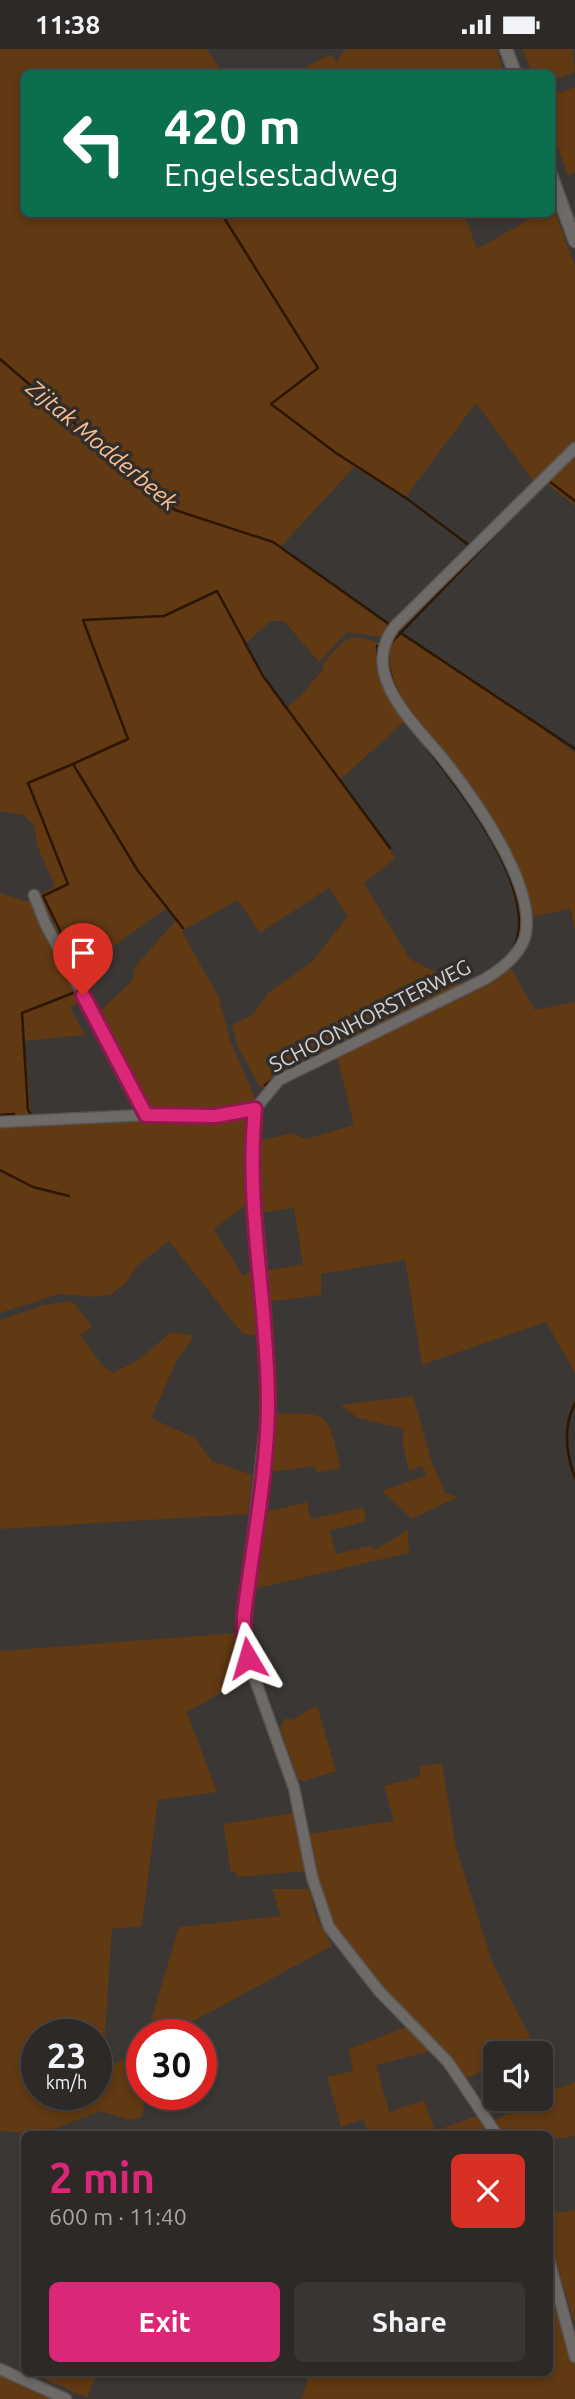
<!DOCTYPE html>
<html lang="en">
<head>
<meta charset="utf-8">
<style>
	:root { --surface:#2c2927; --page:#383533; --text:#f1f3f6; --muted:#a6a6a7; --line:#484544; --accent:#db2777 }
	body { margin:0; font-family:Ubuntu,sans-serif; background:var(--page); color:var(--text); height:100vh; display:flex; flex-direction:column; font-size:26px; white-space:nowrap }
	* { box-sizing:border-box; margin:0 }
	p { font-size:23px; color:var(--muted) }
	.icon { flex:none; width:38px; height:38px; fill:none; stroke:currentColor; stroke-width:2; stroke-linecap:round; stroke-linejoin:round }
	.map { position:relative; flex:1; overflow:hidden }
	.panel { position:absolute; left:21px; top:2082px; width:532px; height:245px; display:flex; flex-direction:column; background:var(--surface); border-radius:10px; box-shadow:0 4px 10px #0003,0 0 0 2px var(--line) }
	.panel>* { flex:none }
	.banner { position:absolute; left:21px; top:21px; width:534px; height:147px; border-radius:10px; box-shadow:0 4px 10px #0003,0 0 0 2px var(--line); background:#0b6e4f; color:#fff; overflow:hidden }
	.tools { position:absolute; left:483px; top:1992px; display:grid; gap:14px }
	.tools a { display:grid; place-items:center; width:70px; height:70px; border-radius:10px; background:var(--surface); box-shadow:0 4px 10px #0003,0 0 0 2px var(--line); font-size:35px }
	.speed { position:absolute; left:21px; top:1970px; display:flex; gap:14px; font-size:35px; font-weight:700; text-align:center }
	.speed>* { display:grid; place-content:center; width:91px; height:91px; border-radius:50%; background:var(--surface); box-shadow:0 4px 10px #0003,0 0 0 2px var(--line); line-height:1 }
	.speed small { font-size:18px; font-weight:400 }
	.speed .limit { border:10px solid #d22; background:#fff; color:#111 }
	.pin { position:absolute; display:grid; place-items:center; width:60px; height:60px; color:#fff; margin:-72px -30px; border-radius:50% 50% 50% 0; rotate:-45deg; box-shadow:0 0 7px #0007 }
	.pin .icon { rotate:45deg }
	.me { position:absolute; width:77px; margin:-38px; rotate:353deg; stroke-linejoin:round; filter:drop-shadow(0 0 5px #0008) }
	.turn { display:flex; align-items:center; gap:24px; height:147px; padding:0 28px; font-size:32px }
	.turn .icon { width:91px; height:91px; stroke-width:2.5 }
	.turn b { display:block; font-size:49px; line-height:60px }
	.round { display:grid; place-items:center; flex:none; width:74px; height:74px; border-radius:10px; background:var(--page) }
	.overview { display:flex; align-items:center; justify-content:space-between; height:119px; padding:0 28px }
	h1 { font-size:42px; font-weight:700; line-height:52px; color:var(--accent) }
	.action { display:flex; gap:14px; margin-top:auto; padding:14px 28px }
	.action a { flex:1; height:80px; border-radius:10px; background:var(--accent); color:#fff; font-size:28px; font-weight:700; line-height:80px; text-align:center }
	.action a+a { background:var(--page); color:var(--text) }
	.status { display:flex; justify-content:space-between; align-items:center; height:49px; padding:0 35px; background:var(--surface); direction:ltr }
	.status svg { height:19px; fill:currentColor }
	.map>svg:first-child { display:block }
	.green { fill:#613912; fill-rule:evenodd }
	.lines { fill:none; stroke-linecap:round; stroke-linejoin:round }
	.stream { stroke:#2d1602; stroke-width:2.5 }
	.minor-casing { stroke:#575452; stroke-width:13 }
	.tertiary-casing { stroke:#575452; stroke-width:15 }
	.minor { stroke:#6e6a67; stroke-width:10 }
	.tertiary { stroke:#6e6a67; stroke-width:12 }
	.route-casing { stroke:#8e194d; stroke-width:18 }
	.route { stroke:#db2777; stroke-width:12 }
	.labels { text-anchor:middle; stroke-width:7; stroke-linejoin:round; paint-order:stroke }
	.street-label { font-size:21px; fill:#d4d2d0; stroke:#302d2a }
	.water-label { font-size:23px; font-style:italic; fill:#f9bf90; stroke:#302d2a }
</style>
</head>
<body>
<div class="status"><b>11:38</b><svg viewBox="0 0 49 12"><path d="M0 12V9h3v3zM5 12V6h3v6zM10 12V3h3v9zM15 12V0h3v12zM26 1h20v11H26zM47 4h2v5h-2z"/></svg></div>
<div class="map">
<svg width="575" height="2350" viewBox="0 0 575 2350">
	<rect width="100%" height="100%" fill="#3a3734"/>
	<!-- green -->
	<g class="green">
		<path d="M0,0H206L223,24H24V164L464,165L477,200L539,165L551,164L553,157L575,217V393L534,433L476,354L405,449L354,418L280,499L390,578L382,588L347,583L319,613L284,572H271L244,596L285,660L299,649L324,619L322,616C344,592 346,580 380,595L407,670L339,732L396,809L364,834L410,910L466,938L267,1039L259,1037L238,998L232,976L253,965L269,943L312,913L348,867L329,839L260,884L238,851L182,882L219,949L230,991L255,1049L251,1056L229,1061L150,1063L97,965L132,932L134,919L176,871L166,860L77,923L40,846L55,837C48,817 34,799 35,778L24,766L0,762Z"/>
		<path d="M346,0H496L504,24H295L331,5L336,13Z"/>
		<path d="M523,0H573L575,23L551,32V24H532Z"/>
		<path d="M575,38V123L568,127L551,79V47Z"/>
		<path d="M570,406L575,411V457L544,432Z"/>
		<path d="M394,582L519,661L575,704V883L570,860L531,868L505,802L390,632L386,608Z"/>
		<path d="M0,844L26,852L33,850L84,952L70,958L85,986L24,992L31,1065L0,1068Z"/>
		<path d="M510,918L535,961L575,953V1324L546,1273L422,1316L405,1211L321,1225V1246L266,1253L264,1222L303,1215L294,1159L260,1164L254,1093L292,1084L306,1090L354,1076L337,1009Z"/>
		<path d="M248,1065L244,1103L247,1155L214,1180L243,1227L253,1221L259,1288L242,1284L169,1192L137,1217L127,1233L112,1245L96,1248L59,1245L0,1264V1075Z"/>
		<path d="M72,1252L93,1278L80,1286L103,1317L113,1324L138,1311L171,1283L191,1286L193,1290L177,1311L151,1369L195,1389L212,1412L252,1426L248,1465L0,1480V1271L44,1256Z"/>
		<path d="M413,1347L431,1410L445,1444L458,1448L412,1470L382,1442L426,1426L422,1417L409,1422L402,1392L404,1380L358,1369L340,1356Z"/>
		<path d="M270,1364C332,1365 326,1360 341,1419L317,1424L314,1417L265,1424Z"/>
		<path d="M307,1453L311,1470L364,1458L366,1472L330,1482L336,1505L369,1497L376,1500L408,1481L409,1504L250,1541L260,1464Z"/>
		<path d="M236,1584L246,1630L187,1663L217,1743L158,1751L142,1877L112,1880L103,2016C131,2014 137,2000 146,1975H150L179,1878L281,1867L272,1840H309L316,1867L332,1897L168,1986H142V2046H146L142,2068L130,2071L100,2062L41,2085L0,2082V1602ZM37,1986H96V2046H37Z"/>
		<path d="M317,1656L336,1722L303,1732L298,1730L280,1679L286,1669L292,1671Z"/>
		<path d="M442,1714L456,1799L493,1915L535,1998L522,2004H495V2016L465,2030L384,1943L326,1868L307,1785L394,1772L384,1737L421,1727L419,1717Z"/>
		<path d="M293,1764L306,1822L237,1828L236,1823H231L223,1775Z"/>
		<path d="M406,1978L431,2002L376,2016L389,2063L424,2051L435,2082L479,2066L490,2086H369L363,2070L341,2078L327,2028L353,2022L349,2000Z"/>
		<path d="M575,2033V2087L550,2091V2086H502L494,2072L534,2049H541V2046Z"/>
		<path d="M575,2161V2275L550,2194V2164Z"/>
		<path d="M550,2230L575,2309V2350H302L309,2324H550Z"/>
		<path d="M31,2324H97L87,2349Z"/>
		<path d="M0,2327L52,2350H0Z"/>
	</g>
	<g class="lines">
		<!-- stream -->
		<g class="stream">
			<path d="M221,164L318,319L271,355L336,404L406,449L470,497"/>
			<path d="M0,310L175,461L273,493L389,575"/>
			<path d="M547,434L549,432L575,452"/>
			<path d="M398,582L575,700"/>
			<path d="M391,594L498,483"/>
			<path d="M377,597L379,625"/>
			<path d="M388,607C388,648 428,682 452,713"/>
			<path d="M426,698C460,742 540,841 514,898"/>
			<path d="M183,879L138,822L73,715L128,690L83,571L164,567L217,542L263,627L390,799"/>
			<path d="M71,904L43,847L68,835L28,734L73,715"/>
			<path d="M294,1018L332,999"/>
			<path d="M265,1036L276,1028"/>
			<path d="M0,1066L14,1065"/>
			<path d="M32,1067L28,1061L22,964L78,942"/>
			<path d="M0,1121L33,1138L69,1147"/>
			<path d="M575,1354C563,1378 566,1405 575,1429"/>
		</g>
		<defs>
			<g id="minor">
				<path d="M34,846L45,874L146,1066"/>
				<path d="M0,1073L146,1066L201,1068L255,1060"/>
				<path d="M497,2086L448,2013L379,1942L329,1878L312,1828L294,1739L253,1625L244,1593V1567L268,1351L266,1269L251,1100L255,1060L279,1031L485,930C501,920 519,907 525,888C538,838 474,749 444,711C424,686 391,655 384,623C380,606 385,590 395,577L575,399"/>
				<path d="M550,2214L575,2308"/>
				<path d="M0,2320L66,2350"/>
			</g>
			<g id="tertiary">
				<path d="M506,0L515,24"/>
				<path d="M551,126L575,192"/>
			</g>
		</defs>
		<!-- minor casing -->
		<use href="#minor" class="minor-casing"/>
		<!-- tertiary casing -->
		<use href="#tertiary" class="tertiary-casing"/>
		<!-- minor -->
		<use href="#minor" class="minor"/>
		<!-- tertiary -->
		<use href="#tertiary" class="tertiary"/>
	</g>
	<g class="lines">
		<defs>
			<path id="route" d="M83,946L146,1066L215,1067L255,1060C245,1158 268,1256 268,1354C268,1421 252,1500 244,1567V1593L248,1609"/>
		</defs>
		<!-- route casing -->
		<use href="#route" class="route-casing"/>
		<!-- route -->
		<use href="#route" class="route"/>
	</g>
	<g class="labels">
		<!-- street labels -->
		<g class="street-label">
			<text transform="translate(370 967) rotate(-27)" y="7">SCHOONHORSTERWEG</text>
		</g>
		<!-- water labels -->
		<g class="water-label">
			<text transform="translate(102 396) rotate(40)" y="8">Zijtak Modderbeek</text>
		</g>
	</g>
</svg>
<div class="tools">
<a><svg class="icon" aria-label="sound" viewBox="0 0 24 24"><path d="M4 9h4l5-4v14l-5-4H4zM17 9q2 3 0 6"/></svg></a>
</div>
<div class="speed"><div>23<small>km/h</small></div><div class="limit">30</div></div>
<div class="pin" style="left:83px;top:946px;background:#d93025"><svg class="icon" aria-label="arrive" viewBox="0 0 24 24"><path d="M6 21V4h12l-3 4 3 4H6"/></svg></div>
<svg class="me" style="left:248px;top:1609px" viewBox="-20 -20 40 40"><path d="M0-17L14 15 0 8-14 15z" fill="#db2777" stroke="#fff" stroke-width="4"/></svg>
<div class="banner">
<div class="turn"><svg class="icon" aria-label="left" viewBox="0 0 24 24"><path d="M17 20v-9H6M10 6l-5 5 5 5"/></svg><div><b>420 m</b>Engelsestadweg</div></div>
</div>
<section class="panel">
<div class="overview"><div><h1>2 min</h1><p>600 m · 11:40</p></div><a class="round" style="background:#d93025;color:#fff"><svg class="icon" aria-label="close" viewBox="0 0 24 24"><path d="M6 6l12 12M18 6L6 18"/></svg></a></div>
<div class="action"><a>Exit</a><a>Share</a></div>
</section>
</div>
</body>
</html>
